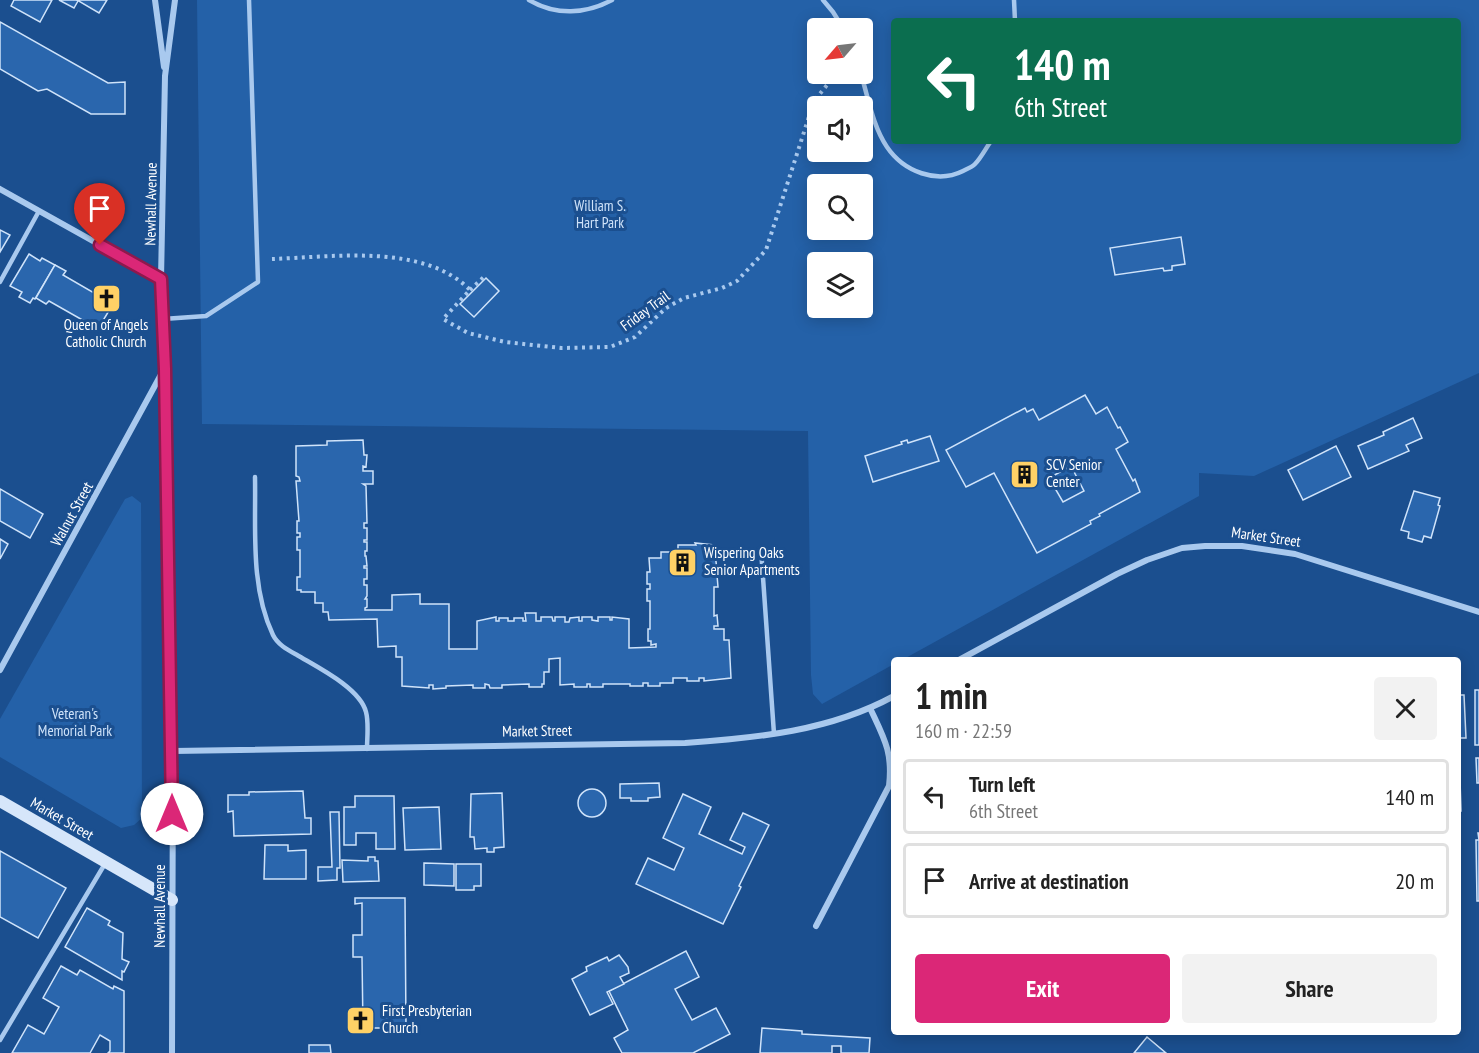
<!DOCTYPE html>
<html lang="en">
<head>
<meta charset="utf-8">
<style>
	:root { --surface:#fff; --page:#f2f2f2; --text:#222; --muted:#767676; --line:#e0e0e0; --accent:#db2777 }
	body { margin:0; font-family:"PT Sans Narrow",sans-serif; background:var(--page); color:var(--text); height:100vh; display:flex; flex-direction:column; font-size:22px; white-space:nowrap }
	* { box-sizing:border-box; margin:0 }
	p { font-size:20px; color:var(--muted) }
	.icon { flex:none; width:33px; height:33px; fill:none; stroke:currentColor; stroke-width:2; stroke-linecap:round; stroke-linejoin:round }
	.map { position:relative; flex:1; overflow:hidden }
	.panel { position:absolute; left:891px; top:657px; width:570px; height:378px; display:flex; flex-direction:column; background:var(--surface); border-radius:6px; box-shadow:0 3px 15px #0003 }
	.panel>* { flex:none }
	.top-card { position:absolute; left:891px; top:18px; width:570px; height:126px; border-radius:6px; box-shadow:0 3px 15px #0003; background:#0b6e4f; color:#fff; overflow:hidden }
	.needle { width:39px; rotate:242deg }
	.buttons { position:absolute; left:807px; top:18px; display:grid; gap:12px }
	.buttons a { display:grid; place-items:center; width:66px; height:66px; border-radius:6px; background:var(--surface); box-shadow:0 3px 15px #0003; font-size:30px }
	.pin { position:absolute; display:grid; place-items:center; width:51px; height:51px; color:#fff; margin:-62px -26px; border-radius:50% 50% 50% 0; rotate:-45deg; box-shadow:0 0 6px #0007 }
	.pin .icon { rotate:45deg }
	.me { position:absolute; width:66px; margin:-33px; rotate:0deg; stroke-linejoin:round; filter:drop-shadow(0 0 4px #0008) }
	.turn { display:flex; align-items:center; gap:21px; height:126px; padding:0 24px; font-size:27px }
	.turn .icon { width:78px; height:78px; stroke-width:2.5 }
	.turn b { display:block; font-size:42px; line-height:51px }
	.round { display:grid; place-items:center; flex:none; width:63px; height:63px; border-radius:6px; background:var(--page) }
	.headline { display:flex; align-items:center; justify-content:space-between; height:102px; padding:0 24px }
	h1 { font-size:36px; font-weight:700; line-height:45px }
	.action { display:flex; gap:12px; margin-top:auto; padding:12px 24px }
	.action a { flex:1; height:69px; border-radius:6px; background:var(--accent); color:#fff; font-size:24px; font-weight:700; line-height:69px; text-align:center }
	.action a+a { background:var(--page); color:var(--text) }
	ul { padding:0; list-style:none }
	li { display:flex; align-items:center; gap:18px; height:75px; margin:0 12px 9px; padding:0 12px; border:3px solid var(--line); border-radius:6px }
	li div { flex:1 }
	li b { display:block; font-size:22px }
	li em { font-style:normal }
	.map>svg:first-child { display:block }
	.green { fill:#2461a8; fill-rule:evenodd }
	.building { fill:#2a66ad; stroke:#cfe3fa; stroke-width:1.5; fill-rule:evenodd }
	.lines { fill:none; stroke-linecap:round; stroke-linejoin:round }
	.path { stroke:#a9c9ee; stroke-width:4; stroke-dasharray:3 4.5; stroke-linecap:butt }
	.lane { stroke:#a9c9ee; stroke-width:4.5 }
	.street { stroke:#a9c9ee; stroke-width:6 }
	.secondary { stroke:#d6e6fa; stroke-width:12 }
	.route-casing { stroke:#8e194d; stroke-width:15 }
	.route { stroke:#db2777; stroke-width:10 }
	.labels { text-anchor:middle; stroke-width:6; stroke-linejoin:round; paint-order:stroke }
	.street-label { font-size:15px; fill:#fff; stroke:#1b4f8f }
	.park-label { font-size:15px; fill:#cfe3fa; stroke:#1b4f8f }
	.poi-label { font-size:15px; fill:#fff; stroke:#1b4f8f; text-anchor:start }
</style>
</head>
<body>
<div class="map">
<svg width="1479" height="1053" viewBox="0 0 1479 1053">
	<rect width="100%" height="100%" fill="#1b4f8f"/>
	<!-- green -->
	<g class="green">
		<path d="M197,0H1479V373L1254,476L1199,473V496L902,660H894V664L822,704L813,694L811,675L808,431L202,424ZM894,21H1458V141H894ZM818,28H862V74H818ZM818,106H862V152H818ZM818,184H862V230H818ZM818,262H862V308H818Z"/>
		<path d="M132,496L141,503L142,818L134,825L121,828L0,757V719L125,499Z"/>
	</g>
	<!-- building -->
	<g class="building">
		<path d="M14,0H52L40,22L11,6Z"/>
		<path d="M59,0H77L78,1L74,8Z"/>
		<path d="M77,0H107L99,13Z"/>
		<path d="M0,22L108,83L125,82V114H91L47,89L38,91L0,69Z"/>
		<path d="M0,230L10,235L0,252Z"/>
		<path d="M1181,237L1185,264L1172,266V270L1164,271L1163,268L1115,275L1110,248Z"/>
		<path d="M29,254L40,261L42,258L55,265L35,299L33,298L30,303L19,297L22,292L10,286Z"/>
		<path d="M55,265L66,271L63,275L108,301L105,306L110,309L101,324L96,322L93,326L49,301L46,304L36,298Z"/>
		<path d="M486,278L499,291L474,317L460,304Z"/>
		<path d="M1085,395L1096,414L1107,407L1118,428L1120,427L1128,442L1116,449L1133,481L1135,479L1140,492L1099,514L1100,516L1090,521L1091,524L1037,553L994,473L966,487L946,450L1025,408L1027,412L1033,409L1039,420ZM1071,466L1084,491L1063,502L1049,478Z"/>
		<path d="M1413,418L1422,438L1406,445L1409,451L1368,469L1358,446L1384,435L1383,432Z"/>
		<path d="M930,436L939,461L873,482L865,456L902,444L901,442L907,440L908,443Z"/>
		<path d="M363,440L364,455H367L366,467L363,466V471H373V484H363L366,486L367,523H364V528H367V540H364V542H367V551H365V556H366L367,566H364V568H367V579H364V585H367V596L365,599H367V607L365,608V610H392V595L420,594V604H449V649H477V621L496,617V621H499V618H508V621H514V618H523V621H526L525,613H536V621H541V617H552L553,621H555V617H565V622H569L570,618L579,617V621H582V617H592V620L598,621V617H610V620H612V617L629,619V648L656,647V644L651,645V641H648V629H650V601H647V589H650V584H647V572H650L649,558H661V552H678V545H696L695,543L714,545L717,570H714V576L717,575L718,587H714V616L717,615L718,626H714V629H724V640H729L731,678L704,681V678H699V681H687V678H673V683H660V686H648V683H643V686H630V684H603V687H590V684H587V687H574V684L560,685V658L549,659V672H544V684H542V687H529V684L502,685V688H490L489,685L485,684V688H473V685L446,686V688L433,689V685H429V688L402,686V657H396V646L378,647L377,619L329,620L328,612H323V603H315V592H301V590H297V577H300V550H297V537H300V533H297V521H299L296,481H300L299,477L296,476V446L327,445V441Z"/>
		<path d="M1336,446L1351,477L1303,500L1288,470Z"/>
		<path d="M0,489L43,514L30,538L0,521Z"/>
		<path d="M1414,491L1440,498L1438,505L1440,506L1431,538L1424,536L1422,542L1408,538L1409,532L1401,530Z"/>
		<path d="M0,539L8,544L0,559Z"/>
		<rect x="1475" y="690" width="4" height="55"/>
		<path d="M1458,695H1464L1466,738H1458Z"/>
		<path d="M1476,758H1479V783H1477Z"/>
		<path d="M1458,780H1460L1461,811H1458Z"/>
		<path d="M659,783L660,797L648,798V801H631V798H620V784Z"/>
		<circle cx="592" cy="803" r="14"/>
		<path d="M303,791L305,818H311V834L234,836L233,811L228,812V795H249V792Z"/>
		<path d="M502,793L504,847L494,848V852H487V848L475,849L474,837H470L471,794Z"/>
		<path d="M683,794L711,807L699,834L742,854L745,847L730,840L743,813L769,825L739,886L741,887L723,924L636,884L648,858L674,870L684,848L663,838Z"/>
		<path d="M355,796H394L395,849H376V833H356V845H344V807H355Z"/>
		<path d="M439,807L441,849L405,850L403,808Z"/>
		<path d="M330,812H339L340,868H337V880L318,881V867H332Z"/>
		<path d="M1478,833H1479V901H1477L1476,840H1479Z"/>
		<path d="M265,845H288V851L306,850V879H264Z"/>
		<path d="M0,851L66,888L38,938L0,917Z"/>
		<path d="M368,857H375V861H378L379,881L343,882L342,860L368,861Z"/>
		<path d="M424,863L454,864V886L424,885Z"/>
		<path d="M456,864H481V886H474V890H456Z"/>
		<path d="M355,898H405L406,1028H363L362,957H353V935H362V903L355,904Z"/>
		<path d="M87,908L110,921L108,925L123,933L122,959L129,962L124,972L122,971V980L65,947Z"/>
		<path d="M686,951L699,977L675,989L692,1020L716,1008L730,1034L693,1053H622L614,1038L628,1030L609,991Z"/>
		<path d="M619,955L628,967L629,973L620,977L624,984L607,992L613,1004L590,1015L572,979L587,971L586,967L607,957L609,961Z"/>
		<path d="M61,966L77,975L80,970L113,989L114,986L124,991V1053H108L110,1051V1041L100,1035L90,1053H12L28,1025L44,1034L59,1007L43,998Z"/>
		<path d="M762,1028L802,1031V1034L870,1038L869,1053H841V1046H832V1053H760Z"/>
		<path d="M1147,1037L1166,1053H1134Z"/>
		<path d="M309,1045H330L331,1053H309Z"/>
	</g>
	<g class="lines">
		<!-- path -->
		<g class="path">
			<path d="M272,259C333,257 424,243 470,290L443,319L468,333L505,342L561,348L610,347L635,337L666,308L684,298L722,288L737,281L766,250L814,101L836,74"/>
			<path d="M470,290L486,275"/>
		</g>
		<!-- lane -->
		<g class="lane">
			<path d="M529,0C556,16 586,14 612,0"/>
			<path d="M823,0L833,12L843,28"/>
			<path d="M1014,0L1015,21"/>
			<path d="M861,74C868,97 873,127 887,147C904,172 937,184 963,171C967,169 972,167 975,164C981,158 986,148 991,141"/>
			<path d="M0,282L39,211"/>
			<path d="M163,319L206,316L258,282L249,0"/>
			<path d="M255,477C256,528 250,587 273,635C278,645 288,650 297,655C317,667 360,688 366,712C369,723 367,738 367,749"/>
			<path d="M761,549L774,734"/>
			<path d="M0,1040L106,862"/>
		</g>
		<!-- street -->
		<g class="street">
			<path d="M155,0L164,67"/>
			<path d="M0,189L161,279"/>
			<path d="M959,660L1117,574L1147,560L1182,548L1205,546H1242L1295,554L1479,612"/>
			<path d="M0,670L164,369"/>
			<path d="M173,751L685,743C757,738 830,731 894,696"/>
			<path d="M816,926L889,786C893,752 884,738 870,708"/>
			<path d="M172,1053L173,751L161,279L165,76L175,0"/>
		</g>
		<!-- secondary -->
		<path class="secondary" d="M0,801L172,900"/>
	</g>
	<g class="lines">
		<defs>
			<path id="route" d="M100,245L161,279L165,369L172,814"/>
		</defs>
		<!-- route casing -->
		<use href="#route" class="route-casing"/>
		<!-- route -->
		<use href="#route" class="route"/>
	</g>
	<!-- icons -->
	<defs>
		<symbol id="church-square" viewBox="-11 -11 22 22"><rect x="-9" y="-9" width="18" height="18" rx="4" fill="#ffd166" stroke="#1b4f8f"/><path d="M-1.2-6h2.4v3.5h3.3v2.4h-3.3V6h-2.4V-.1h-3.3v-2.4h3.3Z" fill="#111"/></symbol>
		<symbol id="building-square" viewBox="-11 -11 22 22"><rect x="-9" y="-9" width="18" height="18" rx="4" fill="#ffd166" stroke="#1b4f8f"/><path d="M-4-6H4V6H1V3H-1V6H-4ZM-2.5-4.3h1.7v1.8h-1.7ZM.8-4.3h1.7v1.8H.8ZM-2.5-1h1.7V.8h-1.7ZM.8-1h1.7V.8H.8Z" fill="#111"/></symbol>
	</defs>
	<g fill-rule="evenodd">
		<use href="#church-square" x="90" y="282" width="33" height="33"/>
		<use href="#building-square" x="1008" y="458" width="33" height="33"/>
		<use href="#building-square" x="666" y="546" width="33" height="33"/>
		<use href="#church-square" x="344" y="1004" width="33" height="33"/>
	</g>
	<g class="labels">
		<!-- street labels -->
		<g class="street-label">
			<text transform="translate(151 204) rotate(-89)" y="5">Newhall Avenue</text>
			<text transform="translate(645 311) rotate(-36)" y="5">Friday Trail</text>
			<text transform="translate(72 514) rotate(-61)" y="5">Walnut Street</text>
			<text transform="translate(1266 537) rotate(8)" y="5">Market Street</text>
			<text transform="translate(537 731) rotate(-1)" y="5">Market Street</text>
			<text transform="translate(62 819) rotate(30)" y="5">Market Street</text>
			<text transform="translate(160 906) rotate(-90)" y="5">Newhall Avenue</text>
		</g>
		<!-- park labels -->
		<g class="park-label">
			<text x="600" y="211">William S.<tspan x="600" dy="17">Hart Park</tspan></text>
			<text x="75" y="719">Veteran's<tspan x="75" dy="17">Memorial Park</tspan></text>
		</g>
		<!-- poi labels -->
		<g class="poi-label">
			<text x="106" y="330" text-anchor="middle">Queen of Angels<tspan x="106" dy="17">Catholic Church</tspan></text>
			<text x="1046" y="470">SCV Senior<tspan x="1046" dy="17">Center</tspan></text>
			<text x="704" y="558">Wispering Oaks<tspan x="704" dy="17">Senior Apartments</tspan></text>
			<text x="382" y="1016">First Presbyterian<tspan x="382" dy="17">Church</tspan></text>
		</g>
	</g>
</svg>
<div class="buttons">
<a><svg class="needle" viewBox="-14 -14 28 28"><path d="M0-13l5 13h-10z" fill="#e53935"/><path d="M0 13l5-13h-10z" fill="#767676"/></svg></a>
<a><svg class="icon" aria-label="sound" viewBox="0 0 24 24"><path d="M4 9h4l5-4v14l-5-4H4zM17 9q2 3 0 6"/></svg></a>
<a><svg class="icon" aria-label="search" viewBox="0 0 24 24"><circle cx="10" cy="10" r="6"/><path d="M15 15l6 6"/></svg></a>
<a><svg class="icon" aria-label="layers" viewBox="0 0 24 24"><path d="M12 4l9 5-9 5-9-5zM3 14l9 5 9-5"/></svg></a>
</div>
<div class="pin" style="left:100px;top:245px;background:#d93025"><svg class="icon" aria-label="arrive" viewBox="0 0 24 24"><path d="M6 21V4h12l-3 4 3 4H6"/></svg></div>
<svg class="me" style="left:172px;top:814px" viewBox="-20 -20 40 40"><circle r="19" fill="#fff"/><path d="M0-13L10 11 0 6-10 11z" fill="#db2777"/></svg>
<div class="top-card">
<div class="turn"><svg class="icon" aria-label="left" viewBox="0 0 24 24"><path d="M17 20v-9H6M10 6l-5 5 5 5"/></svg><div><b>140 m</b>6th Street</div></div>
</div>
<section class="panel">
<div class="headline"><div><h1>1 min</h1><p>160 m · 22:59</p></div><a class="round"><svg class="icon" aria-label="close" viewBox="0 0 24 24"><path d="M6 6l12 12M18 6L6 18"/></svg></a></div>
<ul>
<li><svg class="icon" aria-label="left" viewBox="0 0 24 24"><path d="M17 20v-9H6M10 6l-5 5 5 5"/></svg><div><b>Turn left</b><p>6th Street</p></div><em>140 m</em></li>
<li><svg class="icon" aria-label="arrive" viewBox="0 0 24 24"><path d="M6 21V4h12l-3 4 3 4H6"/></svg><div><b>Arrive at destination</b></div><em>20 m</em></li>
</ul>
<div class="action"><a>Exit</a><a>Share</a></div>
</section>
</div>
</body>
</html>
